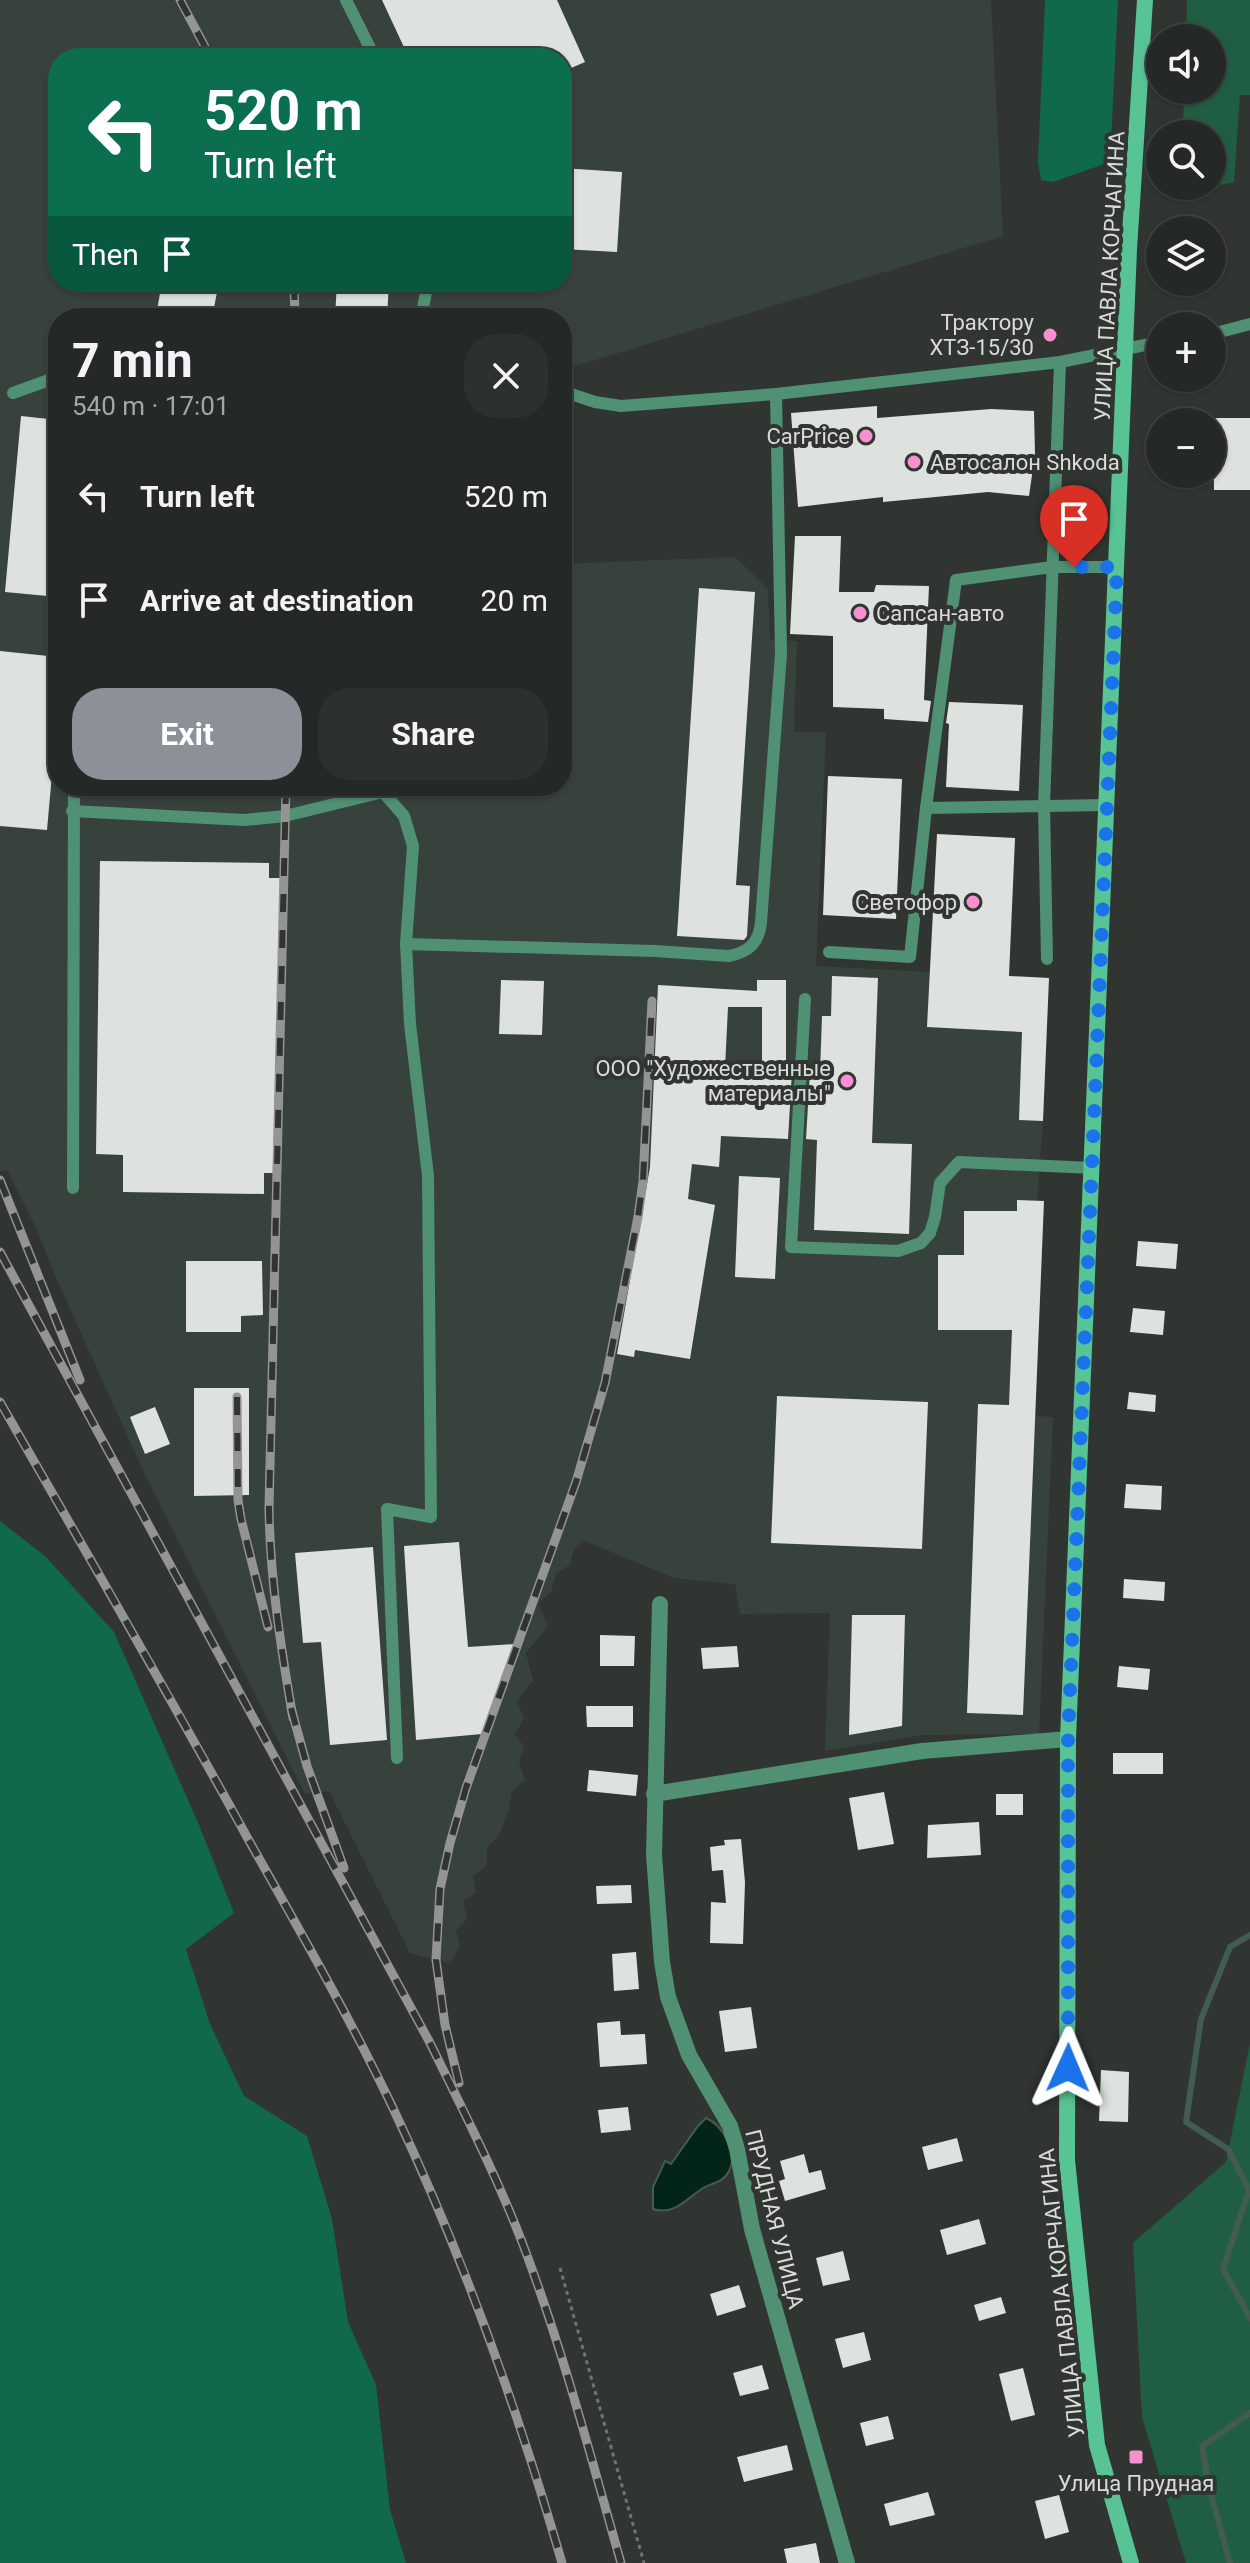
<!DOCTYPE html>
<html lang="en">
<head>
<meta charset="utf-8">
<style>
	:root { --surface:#242826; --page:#2c302e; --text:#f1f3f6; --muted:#a3a6a7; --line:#414443; --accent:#8c9099 }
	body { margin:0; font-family:Roboto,sans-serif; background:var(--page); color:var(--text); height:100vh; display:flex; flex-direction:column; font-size:30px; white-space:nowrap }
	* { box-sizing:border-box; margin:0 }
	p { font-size:26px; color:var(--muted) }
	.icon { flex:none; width:44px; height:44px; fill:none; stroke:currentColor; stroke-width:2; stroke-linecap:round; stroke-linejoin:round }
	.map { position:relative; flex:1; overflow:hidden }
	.side { position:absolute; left:48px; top:308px; width:524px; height:488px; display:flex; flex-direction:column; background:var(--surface); border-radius:32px; box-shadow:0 2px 6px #0004,0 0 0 2px var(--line) }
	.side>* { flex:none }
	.guide { position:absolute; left:48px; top:48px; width:524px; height:244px; border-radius:32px; box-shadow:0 2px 6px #0004,0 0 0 2px var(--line); background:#0b6e4f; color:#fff; overflow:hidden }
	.tools { position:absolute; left:1146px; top:24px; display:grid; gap:16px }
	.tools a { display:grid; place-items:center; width:80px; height:80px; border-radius:50%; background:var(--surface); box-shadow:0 2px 6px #0004,0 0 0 2px var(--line); font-size:40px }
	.pin { position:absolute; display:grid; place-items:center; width:68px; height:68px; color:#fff; margin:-82px -34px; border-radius:50% 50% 50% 0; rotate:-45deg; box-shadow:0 0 8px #0007 }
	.pin .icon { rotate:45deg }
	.me { position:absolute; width:88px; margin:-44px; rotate:1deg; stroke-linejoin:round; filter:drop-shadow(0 0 6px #0008) }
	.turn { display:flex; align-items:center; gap:28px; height:168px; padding:0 24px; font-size:36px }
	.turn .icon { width:104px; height:104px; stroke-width:2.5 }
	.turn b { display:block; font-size:56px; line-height:68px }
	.then { display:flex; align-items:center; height:76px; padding:0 24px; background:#0003; gap:16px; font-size:30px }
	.round { display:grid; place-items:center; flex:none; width:84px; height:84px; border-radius:32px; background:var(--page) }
	.summary { display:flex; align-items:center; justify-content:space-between; height:136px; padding:0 24px }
	h1 { font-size:48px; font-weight:700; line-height:60px }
	.cta { display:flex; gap:16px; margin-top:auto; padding:16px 24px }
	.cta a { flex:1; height:92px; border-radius:32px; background:var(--accent); color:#fff; font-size:32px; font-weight:700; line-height:92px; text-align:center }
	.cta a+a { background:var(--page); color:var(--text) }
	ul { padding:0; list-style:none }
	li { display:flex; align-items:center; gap:24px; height:104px; padding:0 24px }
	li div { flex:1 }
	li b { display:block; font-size:30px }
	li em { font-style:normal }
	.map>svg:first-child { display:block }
	.built { fill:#38423d; fill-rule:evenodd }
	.green { fill:#205e44 }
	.forest { fill:#106949 }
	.water { fill:#032518; stroke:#435c52; stroke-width:2 }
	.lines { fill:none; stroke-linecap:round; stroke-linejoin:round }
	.stream { stroke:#435c52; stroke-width:6 }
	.building { fill:#dde2df; fill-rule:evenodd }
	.path { stroke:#707472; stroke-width:3; stroke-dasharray:4 4; stroke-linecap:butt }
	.service { stroke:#509073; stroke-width:12 }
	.minor { stroke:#509073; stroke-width:16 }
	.secondary { stroke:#58c496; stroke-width:16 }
	.rail-casing { stroke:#929593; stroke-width:9 }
	.rail { stroke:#303532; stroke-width:6; stroke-dasharray:18; stroke-linecap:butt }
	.route { stroke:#1a73e8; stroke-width:14; stroke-dasharray:0 25.2 }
	.poi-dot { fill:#f690d0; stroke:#303532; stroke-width:3 }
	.labels { text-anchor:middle; stroke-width:8; stroke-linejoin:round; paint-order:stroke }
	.street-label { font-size:22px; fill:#d8dbd9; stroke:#303532 }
	.poi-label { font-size:22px; fill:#d8dbd9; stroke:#303532; text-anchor:end }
</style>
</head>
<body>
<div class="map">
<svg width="1250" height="2563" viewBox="0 0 1250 2563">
	<rect width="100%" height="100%" fill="#303532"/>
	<!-- built -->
	<path class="built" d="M0,0H991L1003,236L562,370V318H58V786H562V564L735,557L768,589L770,640L797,641L794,732H826L816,966L1049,978L1043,1121L1037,1200L1044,1201L1035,1416L1053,1417L1039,1734L922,1735L825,1751L830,1613L740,1614L735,1584L674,1578L583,1540L574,1549L570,1565L556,1573L551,1592L538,1604L548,1626L526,1653L533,1681L517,1701L524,1718L515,1734L524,1747L519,1763L525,1780L512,1791L509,1811L499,1835L487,1848V1865L473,1876L476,1893L463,1901L467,1919L456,1931L460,1946L450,1963L410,1953L329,1791L305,1794L143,1470L57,1280L38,1232L7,1170L0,1171ZM58,58H562V282H58Z"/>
	<!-- green -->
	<g class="green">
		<path d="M1187,0H1250V95H1240L1234,182L1210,187L1212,186V134H1183L1184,90H1212V38H1186Z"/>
		<path d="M1250,2043V2563H1186L1142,2417L1133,2243L1226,2162Z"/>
	</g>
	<!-- forest -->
	<g class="forest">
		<path d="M1045,0H1118L1110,162L1053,182L1041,180L1038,162Z"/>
		<path d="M0,1521L45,1556L114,1632L199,1825L234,1913L186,1949L210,2024L244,2096L307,2136L332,2219L348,2322L376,2385L390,2510L406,2563H0Z"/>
	</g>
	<!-- water -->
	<path class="water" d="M706,2118C723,2125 738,2154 729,2171C724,2182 712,2183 703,2188C687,2198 674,2216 653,2209V2187L665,2161L671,2164L698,2126Z"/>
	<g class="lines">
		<!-- stream -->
		<g class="stream">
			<path d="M1250,1935L1230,1947L1201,2019L1186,2122L1228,2149L1249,2190L1223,2269L1250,2318"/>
			<path d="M1230,2563L1209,2487L1202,2446L1250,2413"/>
		</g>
	</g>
	<!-- building -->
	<g class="building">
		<path d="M382,0H557L585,62L562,72V58H409Z"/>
		<path d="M562,168L622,172L617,252L562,249Z"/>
		<path d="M162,282H219L212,318L156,316Z"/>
		<path d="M337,282H389L387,318H335Z"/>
		<path d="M877,406V418L991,409L1034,411L1035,454L1029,496L988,492L883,502V497L798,507L791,413Z"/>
		<path d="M21,416L58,420V597L5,592Z"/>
		<path d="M1213,418H1250V490H1214Z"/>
		<path d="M795,536H841L839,592H874L876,585L929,586L924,700L931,701L928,722L884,719V709L833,707V636L790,634Z"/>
		<path d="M699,588L755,592L736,885L750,886L747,936L744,940L677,936Z"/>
		<path d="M0,651L58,657V708L47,830L0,826Z"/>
		<path d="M949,702L1023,705L1019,791L946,787L949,724L946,723Z"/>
		<path d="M828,776L902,779L896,919L823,915Z"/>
		<path d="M937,834L1015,838L1009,976L1049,978L1043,1121L1019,1120L1022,1032L927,1027Z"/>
		<path d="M100,861L269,863V878H285L281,1173H264V1194L123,1192V1155L96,1154Z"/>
		<path d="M832,976L878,978L872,1143L912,1144L909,1234L814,1230L817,1140L806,1139L810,1072H820L822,1016H831Z"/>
		<path d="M501,980L544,981L542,1035L499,1034Z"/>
		<path d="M757,980H786V1071H792L788,1139L721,1136L719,1167L692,1164L688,1199L715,1205L690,1359L635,1350L634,1357L617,1354L650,1167L658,985L757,991ZM728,1007H762V1070L725,1068Z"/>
		<path d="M739,1176L780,1178L775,1279L735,1277Z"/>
		<path d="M1017,1200L1044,1201L1023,1715L967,1713L978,1404L1009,1405L1012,1330H938V1255H964V1211H1017Z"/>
		<path d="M1138,1241L1178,1244L1176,1269L1136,1266Z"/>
		<path d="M186,1261H262L263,1315L241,1316V1332H186Z"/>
		<path d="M1133,1308L1165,1311L1163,1335L1130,1332Z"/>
		<path d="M194,1388H249V1495L194,1496Z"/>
		<path d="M1129,1392L1156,1395L1155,1412L1127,1409Z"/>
		<path d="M777,1396L928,1402L922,1549L771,1543Z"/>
		<path d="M155,1407L170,1444L145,1454L130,1417Z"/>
		<path d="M1126,1484L1162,1486L1161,1510L1124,1508Z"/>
		<path d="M459,1542L468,1647L515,1644L482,1734L416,1740L404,1546Z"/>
		<path d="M373,1547L387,1740L330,1745L321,1642L303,1643L295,1553Z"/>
		<path d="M1124,1579L1165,1582L1164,1601L1123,1598Z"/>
		<path d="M852,1615H905L902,1726L849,1735Z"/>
		<path d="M600,1635L635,1636L634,1666H600Z"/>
		<path d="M737,1646L739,1667L703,1669L701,1648Z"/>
		<path d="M1119,1666L1150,1669L1148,1690L1117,1687Z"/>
		<path d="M586,1706H633V1727H587Z"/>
		<rect x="1113" y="1753" width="50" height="21"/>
		<path d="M589,1770L638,1775L636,1796L587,1791Z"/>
		<path d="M884,1792L894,1844L858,1850L849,1798Z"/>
		<rect x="996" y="1794" width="27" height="21"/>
		<path d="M979,1822L981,1855L927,1858L928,1825Z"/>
		<path d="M741,1839L745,1882L743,1944L710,1943L711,1902L726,1903L723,1870L712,1871L710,1847L725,1845L724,1840Z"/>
		<path d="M631,1885L632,1903L597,1904L596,1886Z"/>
		<path d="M636,1952L639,1989L614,1991L612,1954Z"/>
		<path d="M751,2007L757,2048L725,2052L719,2011Z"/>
		<path d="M620,2021L621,2035L645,2034L647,2064L600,2067L597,2023Z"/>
		<path d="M1101,2070L1129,2072L1128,2122L1099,2121Z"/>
		<path d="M628,2107L631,2130L601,2133L598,2110Z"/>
		<path d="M957,2138L963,2161L928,2170L922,2147Z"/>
		<path d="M804,2154L809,2173L821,2170L826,2189L785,2201L779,2181L785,2179L780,2161Z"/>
		<path d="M979,2219L986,2244L947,2255L940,2230Z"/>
		<path d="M843,2251L850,2280L823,2286L816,2258Z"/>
		<path d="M739,2285L746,2307L717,2316L710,2294Z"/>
		<path d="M1001,2297L1006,2313L979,2321L974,2305Z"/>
		<path d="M864,2332L871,2360L843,2368L835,2339Z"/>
		<path d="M762,2365L769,2389L740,2396L733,2373Z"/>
		<path d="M1023,2368L1035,2415L1011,2421L999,2374Z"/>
		<path d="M888,2416L894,2439L866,2446L860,2423Z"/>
		<path d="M787,2445L793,2470L744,2482L737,2457Z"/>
		<path d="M928,2492L935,2515L890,2526L884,2504Z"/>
		<path d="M1059,2495L1069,2532L1045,2539L1035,2501Z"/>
		<path d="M816,2543L820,2563H787L784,2549Z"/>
	</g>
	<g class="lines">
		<!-- path -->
		<path class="path" d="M560,2268L644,2563"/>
		<!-- service -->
		<g class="service">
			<path d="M346,0L375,58"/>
			<path d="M421,318L428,282"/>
			<path d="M1212,334L1250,324"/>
			<path d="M562,391L595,402L621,406L776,394L1060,362L1160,342"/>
			<path d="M13,393L49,380L58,382"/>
			<path d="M383,786V792L404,816L413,846L406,944L410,1024L428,1176L431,1517L387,1509L397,1758"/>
			<path d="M926,808L956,580L1052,567H1117"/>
			<path d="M72,811L245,820L285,816L383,792"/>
			<path d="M406,944L655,951L729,956C749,952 759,943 761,922L781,654L776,394"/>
			<path d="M829,952L910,957L926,808L1106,805"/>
			<path d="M1047,959L1044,806L1060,362"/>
			<path d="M805,999L791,1247L898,1251L921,1243L930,1233L935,1217L940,1183L959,1162L1092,1168"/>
			<path d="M73,1188L74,786"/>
		</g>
		<!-- minor -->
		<g class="minor">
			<path d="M660,1604L654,1855L662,1962L668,1997L689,2055L730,2126L737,2149L752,2229L847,2563"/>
			<path d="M654,1794L922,1751L1068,1739"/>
		</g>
		<!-- secondary -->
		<path class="secondary" d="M1131,2563L1097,2445L1067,2160L1068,1739L1129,249L1145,0"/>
		<defs>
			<g id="rail">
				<path d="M180,0L211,58"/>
				<path d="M294,282L295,318"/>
				<path d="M286,786L269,1508C270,1580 281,1648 293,1718"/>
				<path d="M0,1180L80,1380"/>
				<path d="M0,1252L429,2041C464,2112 501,2184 528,2258C565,2358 592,2461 621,2563"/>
				<path d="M237,1397L238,1500L241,1519L268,1627"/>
				<path d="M0,1402C83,1547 167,1691 247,1837C297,1926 348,2014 392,2106C462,2253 517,2407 562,2563"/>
				<path d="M291,1708L307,1766L344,1868"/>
				<path d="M459,2083L445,2025L436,1960L440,1889L450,1843L466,1788L576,1482L605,1383L638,1217L643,1181L652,1001"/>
			</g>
		</defs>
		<!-- rail casing -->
		<use href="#rail" class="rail-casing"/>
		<!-- rail -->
		<use href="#rail" class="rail"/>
	</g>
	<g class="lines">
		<!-- route -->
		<path class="route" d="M1068,2068V1739L1117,567H1074"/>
	</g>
	<!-- markers -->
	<g class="poi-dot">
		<circle cx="1050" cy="335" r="8"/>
		<circle cx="866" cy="436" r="8"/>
		<circle cx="914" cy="462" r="8"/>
		<circle cx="860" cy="613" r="8"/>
		<circle cx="973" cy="902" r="8"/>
		<circle cx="847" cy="1081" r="8"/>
		<rect x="1128" y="2449" width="16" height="16" rx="4"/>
	</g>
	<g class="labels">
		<!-- street labels -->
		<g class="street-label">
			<text transform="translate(1109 276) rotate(-87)" y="8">УЛИЦА ПАВЛА КОРЧАГИНА</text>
			<text transform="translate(775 2219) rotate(76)" y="8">ПРУДНАЯ УЛИЦА</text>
			<text transform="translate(1061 2293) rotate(-96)" y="8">УЛИЦА ПАВЛА КОРЧАГИНА</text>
		</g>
		<!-- poi labels -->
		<g class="poi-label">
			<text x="1034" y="330">Трактору<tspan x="1034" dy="25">ХТЗ-15/30</tspan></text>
			<text x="850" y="444">CarPrice</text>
			<text x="930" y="470" text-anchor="start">Автосалон Shkoda</text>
			<text x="876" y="621" text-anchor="start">Сапсан-авто</text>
			<text x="957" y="910">Светофор</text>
			<text x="831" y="1076">ООО "Художественные<tspan x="831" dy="25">материалы"</tspan></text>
			<text x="1136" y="2491" text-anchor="middle">Улица Прудная</text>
		</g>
	</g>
</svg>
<div class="tools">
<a><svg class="icon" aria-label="sound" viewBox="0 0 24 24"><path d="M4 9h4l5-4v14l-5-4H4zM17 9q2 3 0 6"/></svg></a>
<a><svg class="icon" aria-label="search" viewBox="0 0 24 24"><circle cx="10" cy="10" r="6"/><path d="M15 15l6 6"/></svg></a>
<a><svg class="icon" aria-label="layers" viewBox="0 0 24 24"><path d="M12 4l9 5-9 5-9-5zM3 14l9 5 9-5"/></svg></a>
<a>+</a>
<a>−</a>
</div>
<div class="pin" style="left:1074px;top:567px;background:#d93025"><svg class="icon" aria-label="arrive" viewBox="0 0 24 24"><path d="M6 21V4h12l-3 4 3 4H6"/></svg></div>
<svg class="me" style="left:1068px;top:2068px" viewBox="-20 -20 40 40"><path d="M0-17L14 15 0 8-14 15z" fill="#1a73e8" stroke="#fff" stroke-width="4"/></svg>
<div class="guide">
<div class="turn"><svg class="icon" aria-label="left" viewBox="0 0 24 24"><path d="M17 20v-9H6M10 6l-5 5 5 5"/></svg><div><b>520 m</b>Turn left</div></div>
<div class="then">Then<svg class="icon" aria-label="arrive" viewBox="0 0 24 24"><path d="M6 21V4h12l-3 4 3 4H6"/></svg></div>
</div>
<section class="side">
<div class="summary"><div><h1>7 min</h1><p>540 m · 17:01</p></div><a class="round"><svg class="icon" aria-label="close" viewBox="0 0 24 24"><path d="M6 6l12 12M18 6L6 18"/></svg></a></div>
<ul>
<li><svg class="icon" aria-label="left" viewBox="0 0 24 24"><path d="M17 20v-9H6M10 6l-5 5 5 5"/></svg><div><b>Turn left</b></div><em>520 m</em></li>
<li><svg class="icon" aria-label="arrive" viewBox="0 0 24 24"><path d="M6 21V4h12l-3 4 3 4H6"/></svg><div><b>Arrive at destination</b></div><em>20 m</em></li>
</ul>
<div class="cta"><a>Exit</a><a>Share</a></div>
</section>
</div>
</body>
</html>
